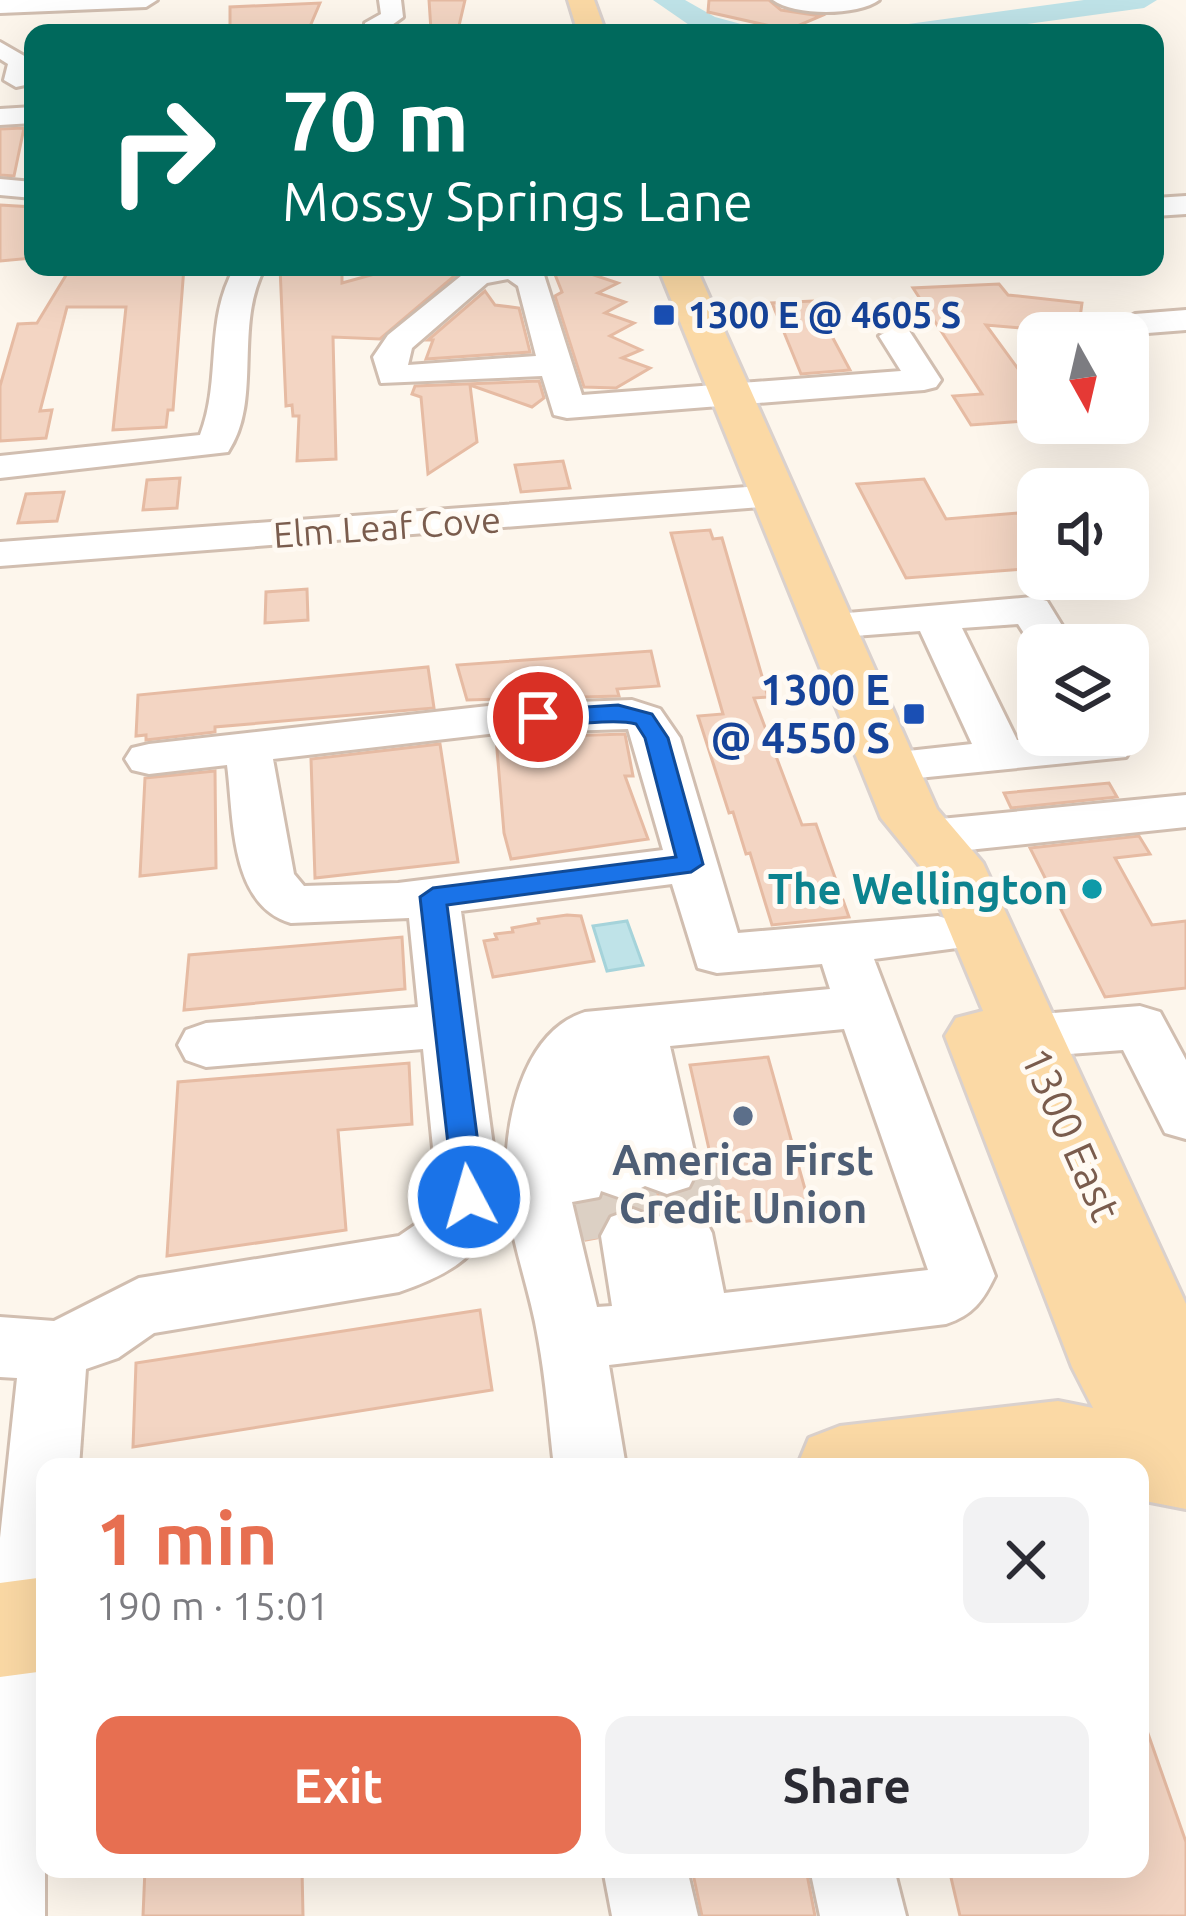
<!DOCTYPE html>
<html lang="en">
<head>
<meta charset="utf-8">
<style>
	:root { --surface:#fff; --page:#f2f2f3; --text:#2b2b33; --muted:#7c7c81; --accent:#e76f51 }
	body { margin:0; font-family:Ubuntu,sans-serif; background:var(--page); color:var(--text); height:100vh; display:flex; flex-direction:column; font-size:45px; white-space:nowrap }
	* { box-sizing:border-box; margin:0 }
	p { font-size:39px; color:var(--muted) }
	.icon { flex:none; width:66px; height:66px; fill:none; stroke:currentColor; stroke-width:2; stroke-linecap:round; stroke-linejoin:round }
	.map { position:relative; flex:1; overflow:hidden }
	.drawer { position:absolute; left:36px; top:1458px; width:1113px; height:420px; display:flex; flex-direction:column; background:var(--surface); border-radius:24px; box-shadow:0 12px 48px #0002 }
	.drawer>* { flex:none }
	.hud { position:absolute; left:24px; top:24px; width:1140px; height:252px; border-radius:24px; box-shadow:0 12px 48px #0002; background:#00695c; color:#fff; overflow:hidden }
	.needle { width:78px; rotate:172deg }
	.fabs { position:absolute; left:1017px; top:312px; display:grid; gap:24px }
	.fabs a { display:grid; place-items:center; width:132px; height:132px; border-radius:24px; background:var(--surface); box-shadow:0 12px 48px #0002; font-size:60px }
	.pin { position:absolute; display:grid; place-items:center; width:102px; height:102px; color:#fff; margin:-51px; border:6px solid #fff; border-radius:50%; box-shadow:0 3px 12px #0007 }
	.me { position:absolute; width:132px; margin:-66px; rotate:354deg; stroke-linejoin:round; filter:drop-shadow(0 0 9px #0008) }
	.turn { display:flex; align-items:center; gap:42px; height:252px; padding:0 60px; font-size:54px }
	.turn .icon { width:156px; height:156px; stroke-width:2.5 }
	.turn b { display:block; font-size:84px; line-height:102px }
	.round { display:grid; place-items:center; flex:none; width:126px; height:126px; border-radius:24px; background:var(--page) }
	.summary { display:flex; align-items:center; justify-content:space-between; height:204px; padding:0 60px }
	h1 { font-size:72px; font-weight:600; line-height:90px; color:var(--accent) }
	.button { display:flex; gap:24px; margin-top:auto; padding:24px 60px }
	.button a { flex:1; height:138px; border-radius:24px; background:var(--accent); color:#fff; font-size:48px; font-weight:600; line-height:138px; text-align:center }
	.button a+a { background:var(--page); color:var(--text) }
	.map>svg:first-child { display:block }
	.water { fill:#bfe3e8; stroke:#a5d3da; stroke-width:3 }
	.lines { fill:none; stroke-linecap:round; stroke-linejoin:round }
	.river { fill:#bfe3e8; fill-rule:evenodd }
	.building { fill:#f3d5c3; stroke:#e6bba3; stroke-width:3 }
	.minor-tunnel { stroke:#dcd0c4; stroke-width:62; stroke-dasharray:62 30; stroke-linecap:butt }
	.minor-casing { stroke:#d1beb0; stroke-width:6 }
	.major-casing { stroke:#dad1cd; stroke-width:6 }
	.minor { fill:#fff; fill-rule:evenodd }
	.major { fill:#fbd9a5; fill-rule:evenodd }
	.route { fill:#1a73e8; stroke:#114b97; stroke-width:3 }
	.transit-dot { fill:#1a4fb4; stroke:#fffaf3; stroke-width:4.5 }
	.culture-dot { fill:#0f9aa8; stroke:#fffaf3; stroke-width:4.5 }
	.service-dot { fill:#5c6f8a; stroke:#fffaf3; stroke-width:4.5 }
	.labels { text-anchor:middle; stroke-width:10; stroke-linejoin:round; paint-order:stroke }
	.far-transit-label { font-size:36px; font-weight:bold; fill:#164399; stroke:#fffaf3; text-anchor:start }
	.far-street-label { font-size:36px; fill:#7a5c4d; stroke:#fffaf3 }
	.transit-label { font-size:42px; font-weight:bold; fill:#164399; stroke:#fffaf3; text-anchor:end }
	.culture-label { font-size:42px; font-weight:bold; fill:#0d838f; stroke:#fffaf3; text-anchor:end }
	.street-label { font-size:42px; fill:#7a5c4d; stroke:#fffaf3 }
	.service-label { font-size:42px; font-weight:bold; fill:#4e5e75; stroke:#fffaf3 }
</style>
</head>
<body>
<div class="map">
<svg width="1186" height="1916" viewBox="0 0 1186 1916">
	<rect width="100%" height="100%" fill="#fdf6ec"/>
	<!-- water -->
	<path class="water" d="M627,921L643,965L607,971L593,926Z"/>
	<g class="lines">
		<!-- river -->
		<g class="river">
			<path d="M653,0H685L715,17L752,27L756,33L695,29Z"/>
			<path d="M1084,0H1157L1144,8L962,33H887L901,25Z"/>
		</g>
	</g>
	<!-- building -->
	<g class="building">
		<path d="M429,0H465L458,30H431Z"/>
		<path d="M709,0H769L781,10L821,16L788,30L708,12Z"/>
		<path d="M320,3L308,31H230V7Z"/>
		<path d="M24,128L14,176L0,175V129Z"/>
		<path d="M0,205L33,207V258L0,261Z"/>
		<path d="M71,267H184L173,410H168L166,427L113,430L126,307H67L40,411L52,410L46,438L0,441V386L18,324L37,323Z"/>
		<path d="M280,267H342V283L400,267H465L380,339L333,337L336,459L297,461L299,416H293L292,405L286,406Z"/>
		<path d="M552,267H570L618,283L598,293L625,302L605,313L634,323L610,336L641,350L622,358L650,368L616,388L584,387L555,296L562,292Z"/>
		<path d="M999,284L1008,295L1082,303L1078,333L986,325L1038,396V420L971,425L953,396L982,394L913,288Z"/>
		<path d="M485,291L495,305L519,308L530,352L426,359L433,340H428Z"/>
		<path d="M813,301L850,370L801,374L772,303Z"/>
		<path d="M539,381L544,398L532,407L470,385L477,442L428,474L421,397L412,394L415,386Z"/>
		<path d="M563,461L570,488L521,492L515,465Z"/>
		<path d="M180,478L177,508L143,510L147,480Z"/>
		<path d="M924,479L946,519L1018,513L1038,545V568L906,578L857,484Z"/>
		<path d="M64,492L57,521L18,523L26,494Z"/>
		<path d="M710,530L713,539L722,538L768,697L754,698L802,825L816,824L849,917L772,925L750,853L746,854L733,812L729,813L698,716L723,714L671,533Z"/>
		<path d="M307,589L308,620L265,623L266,592Z"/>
		<path d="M651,651L659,686L617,689L619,696L467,700L457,665Z"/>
		<path d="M428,667L434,708L215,727V732L146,740V735L136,736L138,695Z"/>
		<path d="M625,734L633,776H625L648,839L511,859L504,833L496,738Z"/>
		<path d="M440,744L458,862L315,878L311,759Z"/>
		<path d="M215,771L216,868L140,876L145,778Z"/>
		<path d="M1109,783L1117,797L1011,808L1004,793Z"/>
		<path d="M1139,836L1150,854L1115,858L1152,925L1186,921V988L1105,997L1030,848Z"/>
		<path d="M567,915L581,916L594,961L493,977L484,941L497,939L495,934L513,932L512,928L539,923L538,919Z"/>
		<path d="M402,937L405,989L184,1010L189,955Z"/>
		<path d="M768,1057L812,1214L713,1225L704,1210L682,1202L656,1213L631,1205L609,1213L597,1238L586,1240L577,1206L604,1197L623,1202L645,1191L668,1198L690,1191L702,1169L713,1167L690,1065Z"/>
		<path d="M409,1063L412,1124L338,1130L346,1230L167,1256L178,1082Z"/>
		<path d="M480,1310L492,1390L133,1447L136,1363Z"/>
		<path d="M1145,1725L1186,1842V1916H960L949,1869H1140V1726Z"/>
		<path d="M145,1869H302L303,1916H143Z"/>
		<path d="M692,1869H806L815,1916H702Z"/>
	</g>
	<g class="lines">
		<!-- minor-tunnel -->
		<g class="minor-tunnel">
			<path d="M685,1167L699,1230"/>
			<path d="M621,1173L633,1236"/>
			<path d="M577,1179L587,1243"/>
		</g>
		<defs>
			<g id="minor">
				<path d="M0,0H157L146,7L0,13Z"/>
				<path d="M379,0H401L403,17L381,33H365V23L381,14Z"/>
				<path d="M773,0H879C858,16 794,16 773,0Z"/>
				<path d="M0,42L33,61L25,85L16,87L4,80L8,64L0,59Z"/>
				<path d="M33,107V123L0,125V109Z"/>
				<path d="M0,179L33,182V198L0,195Z"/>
				<path d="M1186,196V214L1155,216V198Z"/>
				<path d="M235,267H265C233,326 263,400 228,452L0,478V456L200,435C222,379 204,320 235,267Z"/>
				<path d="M472,267H530L544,275L582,395L901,371L879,336L896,326L908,329L941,380L936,387L924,390L567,418L554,415L542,376L381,383L373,357L388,335ZM508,279L518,286L536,356L408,365L412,348L487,283Z"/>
				<path d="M1186,310V330L1135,334L1119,324L1135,314Z"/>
				<path d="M773,485L787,489L792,497L787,505L0,566V542Z"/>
				<path d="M1032,597L1047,601L1074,645H1038V655L1018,624L962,628L1017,740L1125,735L1132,747L1126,757L888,781L871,777L864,766L871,755L972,744L920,631L828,638L813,634L807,625L813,616Z"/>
				<path d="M632,700L660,709L680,738L738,933L938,916L957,922L965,935L957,948L874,959L995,1276C983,1301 973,1315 946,1324L609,1365L626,1467H554C549,1424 546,1381 538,1338C530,1288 508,1235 506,1184C504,1125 521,1032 585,1012L830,989L822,964L717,973L698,968L672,884L461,911L500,1197C487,1254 451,1274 399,1292L154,1333L118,1358L86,1369L79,1467H45V1916H0V1538L17,1378L0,1377V1317L54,1321L139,1278L399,1236L431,1214L438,1197L423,1049L206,1067L186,1060L178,1045L186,1030L206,1023L418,1007L409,918L291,923C229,905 234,817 227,765L149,774L132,770L125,759L132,748L149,744L497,705ZM628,729L663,850L398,883L304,886L294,874L273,759L497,733ZM844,1029L928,1270L724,1293L712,1233L702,1214L680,1206L656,1218L633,1209L611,1217L601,1236L612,1306L597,1307L572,1202L599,1197L601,1191L621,1198L645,1186L667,1194L689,1187L698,1169L670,1046Z"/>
				<path d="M1186,795V827L930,854L912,849L905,837L912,825L930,820Z"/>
				<path d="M1140,1006L1160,1012L1186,1060V1139L1165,1133L1123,1050L1029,1057L1009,1051L1001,1036L1009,1021L1029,1015Z"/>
				<path d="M603,1869H687L698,1916H612Z"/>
				<path d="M810,1869H894L906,1916H820Z"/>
			</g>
			<g id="major">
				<path d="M568,0H594L606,33H578Z"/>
				<path d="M658,267H696L937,809L983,863L1186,1304V1509L1140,1500V1467H797L809,1438L840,1426L1058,1401L1093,1408L1072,1367L945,1036L956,1018L983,1011L925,872L881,818Z"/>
				<path d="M45,1577V1671L0,1677V1583Z"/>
			</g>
		</defs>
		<!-- minor casing -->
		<use href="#minor" class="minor-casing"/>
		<!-- major casing -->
		<use href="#major" class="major-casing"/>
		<!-- minor -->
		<use href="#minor" class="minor"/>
		<!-- major -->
		<use href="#major" class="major"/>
	</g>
	<!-- route -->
	<path class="route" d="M618,705L652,714L668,738L703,864L691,872L447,905L485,1197L480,1206L469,1210L458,1206L454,1197L420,897L433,888L676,857L645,738L636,724C606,716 546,733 526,717L538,710Z"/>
	<!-- markers -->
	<g class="transit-dot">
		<rect x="652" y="303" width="24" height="24" rx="6"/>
		<rect x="902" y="702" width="24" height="24" rx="6"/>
	</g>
	<circle class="culture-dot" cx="1092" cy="889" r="12"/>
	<circle class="service-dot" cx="743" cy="1116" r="12"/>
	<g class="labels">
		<!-- far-transit labels -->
		<g class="far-transit-label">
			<text x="688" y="328">1300 E @ 4605 S</text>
		</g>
		<!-- far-street labels -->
		<g class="far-street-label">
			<text transform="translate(387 527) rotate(-4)" y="13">Elm Leaf Cove</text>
		</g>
		<!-- transit labels -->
		<g class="transit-label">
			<text x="890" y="705">1300 E<tspan x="890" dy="48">@ 4550 S</tspan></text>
		</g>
		<!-- culture labels -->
		<g class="culture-label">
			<text x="1068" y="904">The Wellington</text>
		</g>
		<!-- street labels -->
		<g class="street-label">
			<text transform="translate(1071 1134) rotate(66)" y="15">1300 East</text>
		</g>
		<!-- service labels -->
		<g class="service-label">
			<text x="743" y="1175">America First<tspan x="743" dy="48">Credit Union</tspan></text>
		</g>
	</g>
</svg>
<div class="fabs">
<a><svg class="needle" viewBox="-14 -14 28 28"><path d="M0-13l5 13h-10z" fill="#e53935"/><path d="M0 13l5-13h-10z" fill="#7c7c81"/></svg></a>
<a><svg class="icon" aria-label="sound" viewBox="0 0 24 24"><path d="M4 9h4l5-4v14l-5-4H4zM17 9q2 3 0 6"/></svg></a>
<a><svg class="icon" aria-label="layers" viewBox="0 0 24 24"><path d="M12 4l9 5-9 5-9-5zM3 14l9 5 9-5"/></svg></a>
</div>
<div class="pin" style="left:538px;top:717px;background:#d93025"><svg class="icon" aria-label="arrive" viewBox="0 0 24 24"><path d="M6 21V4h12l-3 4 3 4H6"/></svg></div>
<svg class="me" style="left:469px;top:1197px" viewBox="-20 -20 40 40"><circle r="17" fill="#1a73e8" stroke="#fff" stroke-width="3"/><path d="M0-11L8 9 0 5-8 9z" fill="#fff"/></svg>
<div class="hud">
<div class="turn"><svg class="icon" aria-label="right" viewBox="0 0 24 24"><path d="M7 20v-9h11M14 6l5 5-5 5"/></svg><div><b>70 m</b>Mossy Springs Lane</div></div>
</div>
<section class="drawer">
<div class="summary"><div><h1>1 min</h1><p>190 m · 15:01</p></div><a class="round"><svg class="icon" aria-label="close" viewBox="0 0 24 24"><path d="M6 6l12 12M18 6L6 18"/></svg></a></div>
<div class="button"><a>Exit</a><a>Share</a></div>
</section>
</div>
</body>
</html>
